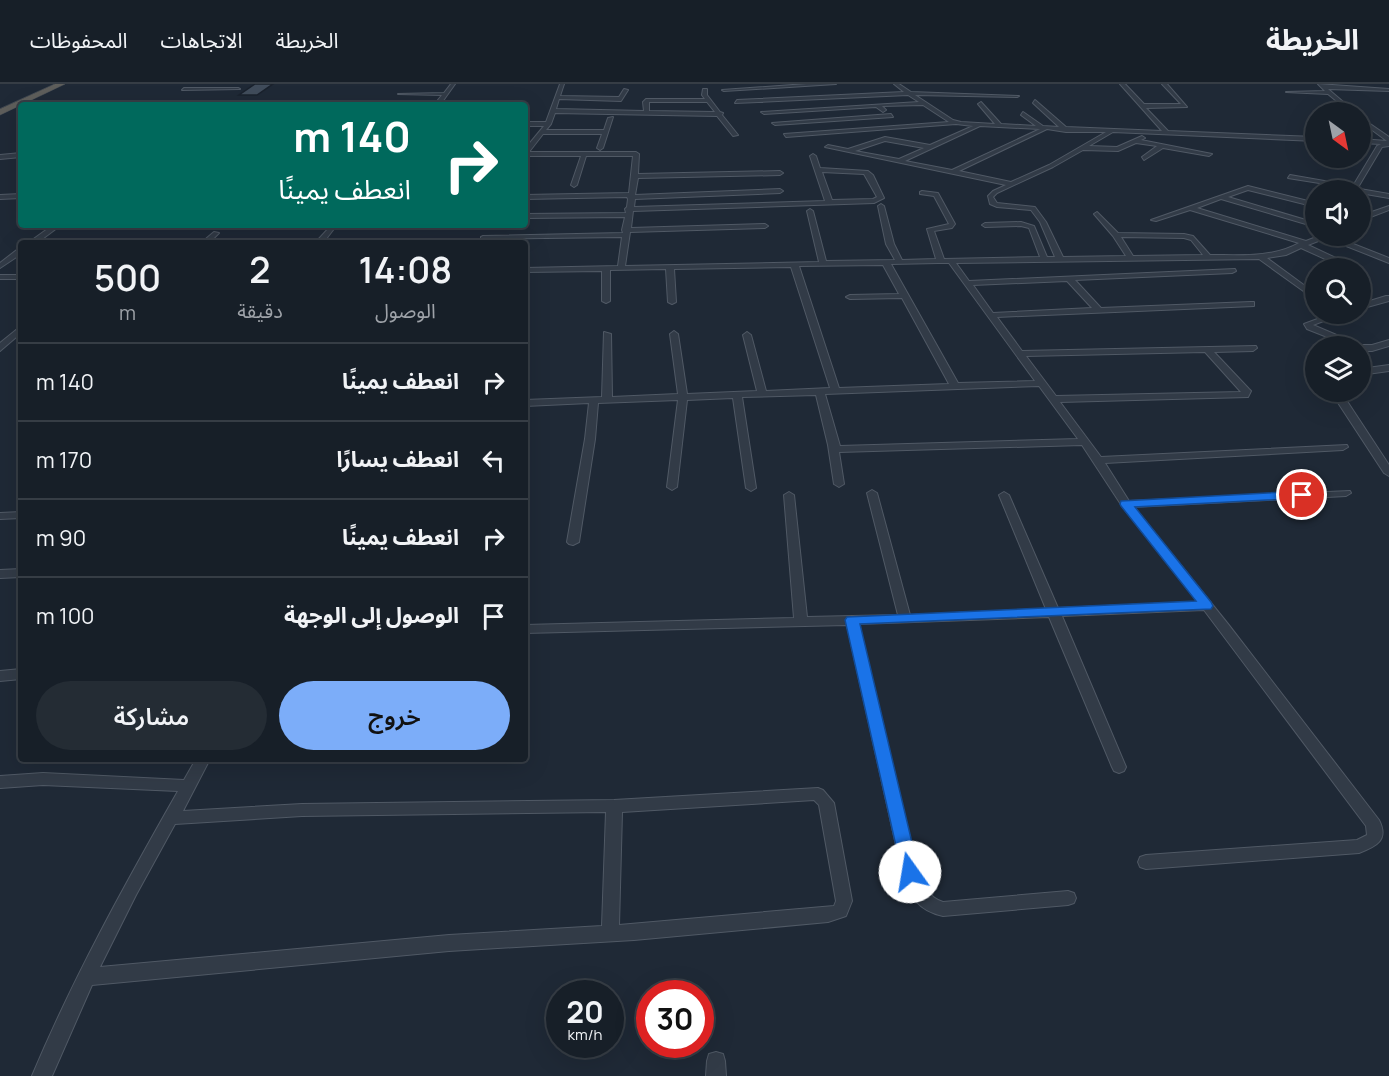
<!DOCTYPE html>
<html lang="ar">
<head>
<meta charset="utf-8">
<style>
	:root { --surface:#171f28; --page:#242c34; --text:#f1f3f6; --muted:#9ea2a8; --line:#363d45; --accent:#7cadf9 }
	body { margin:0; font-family:Manrope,"Noto Sans Arabic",sans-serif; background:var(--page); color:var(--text); direction:rtl; height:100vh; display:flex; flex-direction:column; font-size:22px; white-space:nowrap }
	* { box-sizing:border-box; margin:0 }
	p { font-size:20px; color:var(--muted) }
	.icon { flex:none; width:33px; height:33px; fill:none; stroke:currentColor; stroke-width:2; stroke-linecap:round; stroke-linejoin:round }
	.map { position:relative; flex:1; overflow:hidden; direction:ltr }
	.sheet { position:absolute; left:18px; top:156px; width:510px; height:522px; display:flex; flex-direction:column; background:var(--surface); border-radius:6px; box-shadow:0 6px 24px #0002,0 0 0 2px var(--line); direction:rtl }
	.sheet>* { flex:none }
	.guide { position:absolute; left:18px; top:18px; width:510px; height:126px; border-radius:6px; box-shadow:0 6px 24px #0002,0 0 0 2px var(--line); direction:rtl; background:#00695c; color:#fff; overflow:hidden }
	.needle { width:39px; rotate:147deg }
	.fabs { position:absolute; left:1305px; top:18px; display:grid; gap:12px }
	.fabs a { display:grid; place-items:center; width:66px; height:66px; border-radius:50%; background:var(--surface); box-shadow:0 6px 24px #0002,0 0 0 2px var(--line); font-size:30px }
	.speed { position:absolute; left:546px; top:896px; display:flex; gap:12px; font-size:30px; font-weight:700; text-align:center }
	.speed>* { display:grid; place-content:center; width:78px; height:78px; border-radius:50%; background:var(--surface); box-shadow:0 6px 24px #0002,0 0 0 2px var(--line); line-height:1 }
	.speed small { font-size:15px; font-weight:400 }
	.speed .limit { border:9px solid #d22; background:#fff; color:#111 }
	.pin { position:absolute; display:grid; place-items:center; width:51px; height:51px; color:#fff; margin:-26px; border:3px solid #fff; border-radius:50%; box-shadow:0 2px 6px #0007 }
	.me { position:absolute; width:66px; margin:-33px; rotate:347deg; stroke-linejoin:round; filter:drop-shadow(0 0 4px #0008) }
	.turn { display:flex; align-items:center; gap:21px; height:126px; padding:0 18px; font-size:27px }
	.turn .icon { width:78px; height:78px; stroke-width:2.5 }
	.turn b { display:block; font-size:42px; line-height:51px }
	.eta { display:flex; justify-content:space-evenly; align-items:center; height:102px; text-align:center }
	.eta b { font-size:36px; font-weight:600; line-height:42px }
	.button { display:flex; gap:12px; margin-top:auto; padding:12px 18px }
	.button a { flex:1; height:69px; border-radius:36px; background:var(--accent); color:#111; font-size:24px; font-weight:600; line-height:69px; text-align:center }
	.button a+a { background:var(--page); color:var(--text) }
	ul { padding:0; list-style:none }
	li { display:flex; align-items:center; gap:18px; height:78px; padding:0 18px; border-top:2px solid var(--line) }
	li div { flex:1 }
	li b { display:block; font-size:22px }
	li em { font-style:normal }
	header { display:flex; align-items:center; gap:36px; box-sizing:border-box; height:84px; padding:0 30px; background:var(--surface); border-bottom:2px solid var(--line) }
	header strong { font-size:28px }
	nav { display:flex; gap:33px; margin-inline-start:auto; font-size:21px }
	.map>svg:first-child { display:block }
	.building { fill:#404c5b; stroke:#1a222d; stroke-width:1.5 }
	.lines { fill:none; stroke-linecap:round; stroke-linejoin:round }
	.minor-casing { stroke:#505965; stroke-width:2 }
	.trunk-casing { stroke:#3d4651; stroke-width:1 }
	.minor { fill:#323b47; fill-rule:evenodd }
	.trunk { fill:#5e5e5b; fill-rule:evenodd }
	.route { fill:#1a73e8; stroke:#114b97; stroke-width:1.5 }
</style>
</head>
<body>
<header>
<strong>الخريطة</strong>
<nav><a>الخريطة</a><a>الاتجاهات</a><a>المحفوظات</a></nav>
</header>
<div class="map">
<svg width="1389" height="992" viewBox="0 0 1389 992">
	<rect width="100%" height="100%" fill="#1f2936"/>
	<!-- building -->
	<path class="building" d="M255,0H273L257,11H239Z"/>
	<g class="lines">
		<defs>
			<g id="minor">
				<path d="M451,0H455L440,21H434L442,11L398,10L444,9Z"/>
				<path d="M560,0H564L560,12L619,13L624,5L628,6L621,17L559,15L556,25L644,27L643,18L646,15H705L702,11L703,5H707V11L720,28L723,29L722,31L738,51L733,52L717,32L555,29L551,40L546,46H604L608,34L613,33L603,64L600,66L597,64L602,50H543L529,68H636L639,70L638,90L780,87L783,89L780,91L638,94L635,111L780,105L783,107L780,109L635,115L634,123L825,117L810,72L813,70L816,72L820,84L868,87L873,91L884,114L874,119L633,127L631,144L765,140L768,142L765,144L630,148L625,182L819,178L807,127L810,125L813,127L826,177L895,176L886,160L878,122L881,120L884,122L894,160L902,176L936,175L927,145L949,140L934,112L920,110V108L922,107L938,109L955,140L952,144L934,147L944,175L1040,173L1029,144L1021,142L985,143L982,141L985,139L1021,138L1034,142L1047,173H1055L1040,138L1031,126L997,123L990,120L988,112L993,107L1006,101L825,63L828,61L848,65L885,53L930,61L973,42L956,40L786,53L784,50L949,38L923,21L882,22L886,26L883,28L876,23L764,30L761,28L919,18L908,11L735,19L737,16L904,8L894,0H899L911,8L1019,12L1017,13L915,11L953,36L961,38L995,40L978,20L981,18L1001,40L1036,42L1021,31L1023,28L1043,42L1059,43L1033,19L1035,16L1066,43L1162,47L1120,0H1125L1144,20H1181L1162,0H1167L1187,23L1146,24L1168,47L1316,53V57L1113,48L1089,62L1117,63L1142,52L1145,54L1141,56L1212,70L1209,72L1163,64L1144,76L1142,73L1157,62L1136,59L1118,67L1083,66L1053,83L997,109L993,113L997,119L1035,123L1046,138L1063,173L1126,172L1113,152L1094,130L1097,128L1118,149L1184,150L1193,152L1210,171C1241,171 1272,174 1299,159L1190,126L1156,137L1151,136L1248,102L1316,119V123L1248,106L1228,113L1316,139V143L1221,115L1197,124L1306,157L1319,152H1333L1389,174V179L1326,154L1308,161L1353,182V184H1345L1301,164L1286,171L1267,174L1316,210V216L1259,175L956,179L969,197L1235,185L1236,187L1232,189L1075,196L1101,224L1251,218H1254V222L997,233L1022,267L1256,262L1257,264L1253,267L1214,268L1249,305L1251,307L1248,313L1060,318L1101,373L1347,361L1348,363L1343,366L1105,379L1129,417L1350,407L1351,409L1346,412L1134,423L1228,540L1379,736C1389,756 1377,762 1359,769L1146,785L1140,783L1138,778L1140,773L1146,771L1357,756L1367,751L1366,742L1204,526L1062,532L1126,683L1124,687L1119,689L1114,687L1112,683L1049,533L859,540L918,788C923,801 929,814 943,818L1068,807L1074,809L1076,814L1074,819L1068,821L943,832C917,826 910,812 902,788L847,541L525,549V541L794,534L784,411L789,408L794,411L807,533L898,531L867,409L872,406L877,409L910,531L1046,525L999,411L1004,408L1009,411L1058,524L1198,518L1122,422L1082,361L839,368L844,400L839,403L834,400L828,361L816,311L742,313L756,404L751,407L746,404L733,314L687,316L677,403L672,406L667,403L678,316L598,319L595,355L579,458L573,461L569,460L567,458L585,355L589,319L525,322V316L602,313L604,248L611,250L612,313L678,310L670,250L674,247L678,250L687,310L757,307L743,251L747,248L751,251L766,307L830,304L791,183L674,185L676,218L672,220L668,218L666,185L610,186V217L606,219L602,217V187L525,188V184L618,182L622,153L481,155V153L483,152L623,149L622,146L625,133L525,134V130L626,129L625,125L627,123L628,115L627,113L525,115V111L629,109L633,72H586L577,101L574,103L571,101L581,72H525V65L544,42H525V38H546ZM649,18H707L715,28L649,27ZM980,42L1040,45L952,86L905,77ZM1047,45L1066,48H1106L1049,81L1011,98L959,87ZM885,57L924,64L899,75L855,67ZM822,88L864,90L877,113L873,115L832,116ZM1121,153L1184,154L1191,156L1203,171L1133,172ZM938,179H949L1035,297L958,299L891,180ZM883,181L899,210L850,211L846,213L850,215L902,214L949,300L839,304L799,182ZM1067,197L1092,224L993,229L973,201ZM1205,268L1241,308L1056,312L1026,272ZM1039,302L1078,355L840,362L825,310Z"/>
				<path d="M807,0H836L724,7L722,6Z"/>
				<path d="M1318,0L1389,5V7L1328,5L1355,28H1350L1328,10L1286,8L1325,7Z"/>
				<path d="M184,4H238L240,5L182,6Z"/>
				<path d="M218,17L380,19L383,21L216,20Z"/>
				<path d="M891,30L893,33L775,41L772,39Z"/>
				<path d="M1360,33L1389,53V62L1382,63L1357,105L1288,94L1290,91L1353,102L1377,62L1381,60L1360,59V55L1387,57L1360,37Z"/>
				<path d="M21,69V73L0,75V71Z"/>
				<path d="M1360,105L1389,110V114L1360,109V106H1357Z"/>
				<path d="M21,110V114L0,115V111Z"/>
				<path d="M1389,122V126L1360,137V132Z"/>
				<path d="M53,141H61L37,159H28Z"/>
				<path d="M328,145L333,146L323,159H315Z"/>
				<path d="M214,148L219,149L209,159H201Z"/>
				<path d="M18,165H21V170L0,184V179Z"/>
				<path d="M1360,188L1367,191L1360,193Z"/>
				<rect x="0" y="191" width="21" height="4"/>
				<path d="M1386,212H1389V217L1360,225V220Z"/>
				<path d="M1331,230H1342L1313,241L1360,261H1372L1389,256V262L1372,267H1360V262H1350L1307,245L1304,240Z"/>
				<path d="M21,242V249L0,267V259Z"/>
				<path d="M1389,281V287L1360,291V285Z"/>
				<path d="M1331,308H1341L1389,381V392L1384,389Z"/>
				<path d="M21,428V434L0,435V429Z"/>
				<path d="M21,485V493L0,494V486Z"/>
				<path d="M21,585V595L0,597V587Z"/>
				<path d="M196,675H210L183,727L302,720L614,716L818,704L823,706L834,719L852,817L846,832L828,838L634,856L449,867L92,901L52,992H32C74,892 124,802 178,707L43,701L0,704V692L43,689L184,696ZM814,716L819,721L836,817L834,822L619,841L622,728ZM606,728L602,842L449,851L100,883L136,811L175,740L302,732Z"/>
				<path d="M716,968L723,970L725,977L726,992H706L707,977L709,970Z"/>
			</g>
			<path id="trunk" d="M55,0H65L0,31V25Z"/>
		</defs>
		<!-- minor casing -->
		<use href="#minor" class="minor-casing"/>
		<!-- trunk casing -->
		<use href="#trunk" class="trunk-casing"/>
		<!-- minor -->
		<use href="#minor" class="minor"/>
		<!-- trunk -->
		<use href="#trunk" class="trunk"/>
	</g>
	<!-- route -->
	<path class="route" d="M1302,407L1306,408V414L1135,423L1211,518L1213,522L1211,525L860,540L919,788L916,793L910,796L903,793L845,536L847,533L1196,517L1121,422L1120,420L1121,417Z"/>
</svg>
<div class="fabs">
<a><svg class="needle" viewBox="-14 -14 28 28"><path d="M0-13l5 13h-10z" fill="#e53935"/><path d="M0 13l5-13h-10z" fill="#9ea2a8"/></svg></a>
<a><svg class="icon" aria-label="sound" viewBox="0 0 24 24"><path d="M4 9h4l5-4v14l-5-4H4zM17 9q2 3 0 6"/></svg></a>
<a><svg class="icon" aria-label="search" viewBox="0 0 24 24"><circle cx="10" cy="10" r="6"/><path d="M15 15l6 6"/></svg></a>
<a><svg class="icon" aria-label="layers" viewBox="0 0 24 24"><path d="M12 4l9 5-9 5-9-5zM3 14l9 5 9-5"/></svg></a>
</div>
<div class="speed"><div>20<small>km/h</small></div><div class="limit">30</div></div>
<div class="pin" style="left:1302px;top:411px;background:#d93025"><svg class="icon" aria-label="arrive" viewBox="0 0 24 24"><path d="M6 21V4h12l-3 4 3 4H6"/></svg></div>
<svg class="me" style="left:910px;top:788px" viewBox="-20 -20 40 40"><circle r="19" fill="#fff"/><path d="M0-13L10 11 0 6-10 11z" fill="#1a73e8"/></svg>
<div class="guide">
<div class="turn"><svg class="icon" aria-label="right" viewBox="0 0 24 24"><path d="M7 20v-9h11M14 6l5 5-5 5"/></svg><div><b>140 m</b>انعطف يمينًا</div></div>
</div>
<section class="sheet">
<div class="eta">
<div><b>14:08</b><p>الوصول</p></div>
<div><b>2</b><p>دقيقة</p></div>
<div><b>500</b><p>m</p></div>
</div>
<ul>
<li><svg class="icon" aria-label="right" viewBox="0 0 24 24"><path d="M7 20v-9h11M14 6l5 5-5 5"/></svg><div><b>انعطف يمينًا</b></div><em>140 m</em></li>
<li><svg class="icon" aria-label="left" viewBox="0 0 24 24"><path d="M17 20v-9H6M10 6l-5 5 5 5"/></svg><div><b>انعطف يسارًا</b></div><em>170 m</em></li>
<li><svg class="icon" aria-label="right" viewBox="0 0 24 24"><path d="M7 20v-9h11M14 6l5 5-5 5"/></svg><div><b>انعطف يمينًا</b></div><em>90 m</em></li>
<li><svg class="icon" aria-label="arrive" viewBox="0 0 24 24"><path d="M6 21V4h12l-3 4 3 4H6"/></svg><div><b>الوصول إلى الوجهة</b></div><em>100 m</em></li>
</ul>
<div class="button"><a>خروج</a><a>مشاركة</a></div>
</section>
</div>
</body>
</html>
